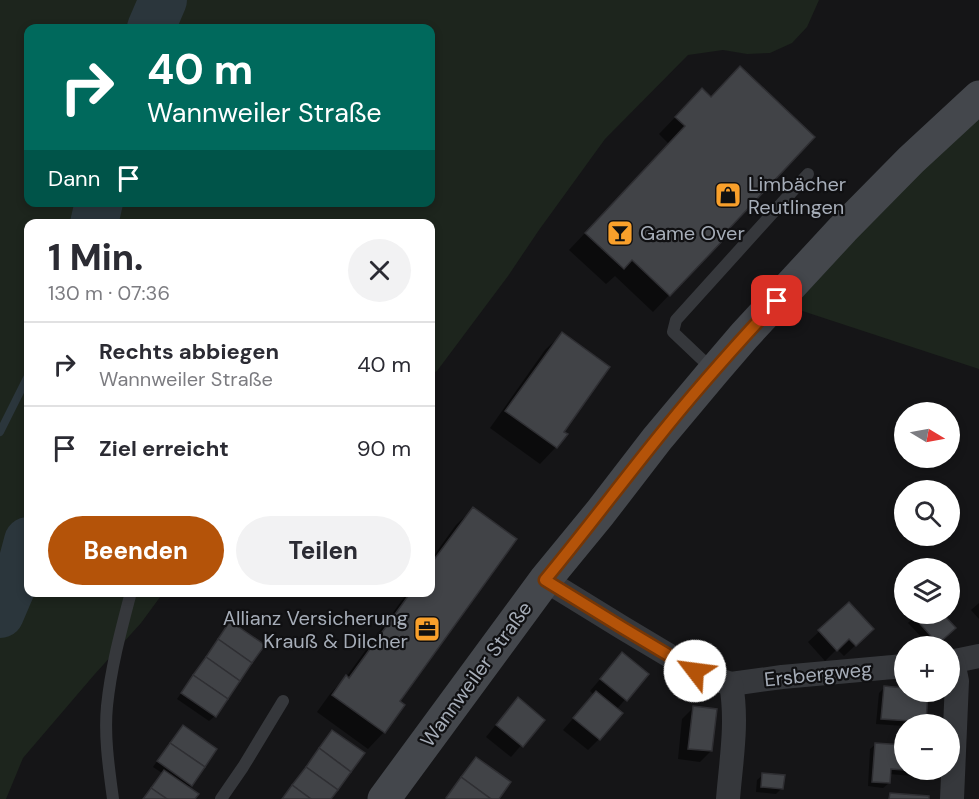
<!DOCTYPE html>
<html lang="de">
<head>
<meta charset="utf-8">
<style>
	:root { --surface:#fff; --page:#f2f2f3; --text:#2b2b33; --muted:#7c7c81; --line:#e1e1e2; --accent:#b45309 }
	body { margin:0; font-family:"DM Sans",sans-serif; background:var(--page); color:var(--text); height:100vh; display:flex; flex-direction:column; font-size:22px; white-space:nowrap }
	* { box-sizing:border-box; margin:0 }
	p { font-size:20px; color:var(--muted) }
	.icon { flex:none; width:33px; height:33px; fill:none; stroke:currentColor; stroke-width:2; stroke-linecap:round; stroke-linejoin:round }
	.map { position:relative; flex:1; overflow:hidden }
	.drawer { position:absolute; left:24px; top:219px; width:411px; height:378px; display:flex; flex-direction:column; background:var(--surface); border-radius:12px; box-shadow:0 3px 9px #0003 }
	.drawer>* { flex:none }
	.banner { position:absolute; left:24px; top:24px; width:411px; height:183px; border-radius:12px; box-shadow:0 3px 9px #0003; background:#00695c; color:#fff; overflow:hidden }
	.needle { width:39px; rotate:100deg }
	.fabs { position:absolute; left:894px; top:402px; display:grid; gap:12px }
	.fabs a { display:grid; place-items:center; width:66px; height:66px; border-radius:50%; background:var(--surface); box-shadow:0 3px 9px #0003; font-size:30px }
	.pin { position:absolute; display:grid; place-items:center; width:51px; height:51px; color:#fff; margin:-26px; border-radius:12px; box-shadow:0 3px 9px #0006 }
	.me { position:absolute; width:66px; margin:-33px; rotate:300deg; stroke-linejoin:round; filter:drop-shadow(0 0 4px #0008) }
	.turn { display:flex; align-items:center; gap:21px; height:126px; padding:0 24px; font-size:27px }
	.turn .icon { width:78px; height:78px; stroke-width:2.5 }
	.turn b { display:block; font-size:42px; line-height:51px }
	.then { display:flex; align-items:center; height:57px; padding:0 24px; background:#0003; gap:12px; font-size:22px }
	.round { display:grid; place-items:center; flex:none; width:63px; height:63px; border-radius:32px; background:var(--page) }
	.summary { display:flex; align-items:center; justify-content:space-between; height:102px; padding:0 24px }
	h1 { font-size:36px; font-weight:800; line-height:45px }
	.button { display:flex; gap:12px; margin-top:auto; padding:12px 24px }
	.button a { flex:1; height:69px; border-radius:36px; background:var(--accent); color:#fff; font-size:24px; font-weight:800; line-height:69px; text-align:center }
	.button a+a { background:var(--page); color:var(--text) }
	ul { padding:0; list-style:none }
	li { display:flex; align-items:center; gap:18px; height:84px; padding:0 24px; border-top:2px solid var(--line) }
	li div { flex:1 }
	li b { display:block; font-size:22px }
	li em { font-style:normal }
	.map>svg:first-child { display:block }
	.green { fill:#1d251d; fill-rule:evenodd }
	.shadow { fill:#0007 }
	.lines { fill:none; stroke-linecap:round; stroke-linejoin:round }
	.stream { stroke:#2b363c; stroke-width:8 }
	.river { stroke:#2b363c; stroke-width:48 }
	.building { fill:#414347; stroke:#2f2f33; stroke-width:1.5 }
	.lane { stroke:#36383c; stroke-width:12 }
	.street { stroke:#36383c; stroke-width:24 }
	.secondary { stroke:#44474c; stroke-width:33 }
	.route-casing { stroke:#753606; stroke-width:15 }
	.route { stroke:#b45309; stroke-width:10 }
	.labels { text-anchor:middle; stroke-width:4.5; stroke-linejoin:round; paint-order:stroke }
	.poi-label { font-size:20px; fill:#a6adb8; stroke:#101012; text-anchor:start }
	.street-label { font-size:20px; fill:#a6adb8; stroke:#101012 }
</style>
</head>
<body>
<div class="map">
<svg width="979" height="799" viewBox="0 0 979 799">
	<rect width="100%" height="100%" fill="#151517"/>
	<!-- green -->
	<g class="green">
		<path d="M0,0H819L807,27L792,43L770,53L747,54L723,50L688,55L605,139L539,230L508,276L437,371L431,374L430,224H28V592L163,593L141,623L94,675L23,758L6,799H0ZM28,28H430V202H28Z"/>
		<path d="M979,92V369L772,301Z"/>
	</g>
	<!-- shadow -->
	<g class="shadow">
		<path d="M710,99L724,232L727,234L653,312L615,276L606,284L569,250L669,144L659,134L685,107Z"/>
		<path d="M562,334L556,447L540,464L490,428L545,350Z"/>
		<path d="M473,509L398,702L384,732L368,749L317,712L330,694L347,676L408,592H430V561L456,525Z"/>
		<path d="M979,603V619L971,610Z"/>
		<path d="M849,604L861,640L844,656L837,649L825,661L808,642Z"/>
		<path d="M918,614H941L954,628L934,646H930L908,623Z"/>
		<path d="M225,629L215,716L209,721L177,699Z"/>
		<path d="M622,654L647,674L616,710L599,739L588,750L563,730L594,695L590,691Z"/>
		<path d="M884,688L904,689V692H927L925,722L922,724H904V726L876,724L879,693Z"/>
		<path d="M693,708L711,751L700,762L678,759L682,719Z"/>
		<path d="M507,711L543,720L511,757L486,737Z"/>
		<path d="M183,727L191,785L187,788L193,799H143L162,773L153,767L178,732Z"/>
		<path d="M876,744L904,746V770H930V772L925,777L889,774V783L883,788L868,786L870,749Z"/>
		<path d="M763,775L782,788L776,794L756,792L757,780Z"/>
	</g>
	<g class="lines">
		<!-- stream -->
		<path class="stream" d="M0,432L28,376"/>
		<!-- river -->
		<g class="river">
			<path d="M151,28L163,0"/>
			<path d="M94,224L99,202"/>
			<path d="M0,614L23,560L28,541"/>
		</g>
	</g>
	<!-- building -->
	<g class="building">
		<path d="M740,66L815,137L726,232L729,234L670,296L632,260L624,269L585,233L685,126L675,117L702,88L711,97Z"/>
		<path d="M562,332L610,367L564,432L568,434L557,448L505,411Z"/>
		<path d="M473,507L517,539L400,701L405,705L385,733L332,695L346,675L349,678L411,592H430V565Z"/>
		<path d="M849,602L874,629L856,646L849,639L837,651L818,630Z"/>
		<path d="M916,614H943L956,628L938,644L913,616Z"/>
		<path d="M230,621L265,645L252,663L218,639Z"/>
		<path d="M218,639L252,663L240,681L206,657Z"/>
		<path d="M622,652L649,674L627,701L600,679Z"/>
		<path d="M206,657L240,681L228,699L193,675Z"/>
		<path d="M193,675L228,699L216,717L181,693Z"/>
		<path d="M884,686L904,688V692H928L926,722L881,719Z"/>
		<path d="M596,691L623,713L600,740L573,718Z"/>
		<path d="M518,697L545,720L523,747L496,725Z"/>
		<path d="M693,706L717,709L712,751L688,749Z"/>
		<path d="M183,725L217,749L205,767L170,743Z"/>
		<path d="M332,730L365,753L351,772L319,748Z"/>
		<path d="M170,743L205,767L192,786L157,761Z"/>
		<path d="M875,743L904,745V770H932L931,772L891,769L890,783L872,782Z"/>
		<path d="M319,748L351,772L338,790L306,767Z"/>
		<path d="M476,757L511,782L499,799H491L461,777Z"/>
		<path d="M306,767L338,790L331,799H311L292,785Z"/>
		<path d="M164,770L199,794L195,799H167L151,788Z"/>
		<path d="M762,773L785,775L783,789L761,787Z"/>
		<path d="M461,777L491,799H447L446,798Z"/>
		<path d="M292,785L311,799H282Z"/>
		<path d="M151,788L167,799H143Z"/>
		<path d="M890,793L929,796V799H889Z"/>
	</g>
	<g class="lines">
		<!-- lane -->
		<g class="lane">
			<path d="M712,369L673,332L676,320L808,174"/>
			<path d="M113,799C109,769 104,736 107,706C111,667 121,630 131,592"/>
			<path d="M221,799L243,767L283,701"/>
		</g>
		<!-- street -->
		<g class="street">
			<path d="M545,580L623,628L695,671L706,676L731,684L782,677L904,666"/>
			<path d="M950,662L979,656"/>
			<path d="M728,799C731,761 738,722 731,684"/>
			<path d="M952,799L957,681L953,661"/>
		</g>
		<!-- secondary -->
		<path class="secondary" d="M384,799L545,580L600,513L657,439L714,371L744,336L843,229L911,160L979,97"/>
	</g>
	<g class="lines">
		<defs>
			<path id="route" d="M695,671L623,628L545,580C583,534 619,486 656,440C694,392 735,346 777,301"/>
		</defs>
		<!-- route casing -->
		<use href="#route" class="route-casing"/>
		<!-- route -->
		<use href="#route" class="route"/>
	</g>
	<!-- icons -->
	<defs>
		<symbol id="shop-square" viewBox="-11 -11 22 22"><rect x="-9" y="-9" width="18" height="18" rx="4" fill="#f9a02b" stroke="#101012"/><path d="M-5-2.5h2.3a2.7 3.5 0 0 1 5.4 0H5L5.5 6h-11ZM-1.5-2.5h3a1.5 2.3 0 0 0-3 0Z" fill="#111"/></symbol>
		<symbol id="bar-square" viewBox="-11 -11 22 22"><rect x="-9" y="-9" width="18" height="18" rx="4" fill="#f9a02b" stroke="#101012"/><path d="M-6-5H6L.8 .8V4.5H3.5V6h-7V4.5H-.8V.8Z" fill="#111"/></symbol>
		<symbol id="office-square" viewBox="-11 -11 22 22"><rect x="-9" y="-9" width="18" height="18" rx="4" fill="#f9a02b" stroke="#101012"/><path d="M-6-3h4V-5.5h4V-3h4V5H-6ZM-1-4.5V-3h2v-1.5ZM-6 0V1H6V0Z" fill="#111"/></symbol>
	</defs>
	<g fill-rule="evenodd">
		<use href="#shop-square" x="713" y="180" width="30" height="30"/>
		<use href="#bar-square" x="605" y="218" width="30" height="30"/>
		<use href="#office-square" x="412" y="614" width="30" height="30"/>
	</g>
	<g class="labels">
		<!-- poi labels -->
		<g class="poi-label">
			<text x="748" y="191">Limbächer<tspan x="748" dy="23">Reutlingen</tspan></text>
			<text x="640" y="240">Game Over</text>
			<text x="408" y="625" text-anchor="end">Allianz Versicherung<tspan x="408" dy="23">Krauß &amp; Dilcher</tspan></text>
		</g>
		<!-- street labels -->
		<g class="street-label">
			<text transform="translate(476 674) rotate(-54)" y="7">Wannweiler Straße</text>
			<text transform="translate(818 674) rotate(-6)" y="7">Ersbergweg</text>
		</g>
	</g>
</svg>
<div class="fabs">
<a><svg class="needle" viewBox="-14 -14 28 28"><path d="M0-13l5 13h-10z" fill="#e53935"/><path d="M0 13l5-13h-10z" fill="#7c7c81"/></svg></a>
<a><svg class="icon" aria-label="search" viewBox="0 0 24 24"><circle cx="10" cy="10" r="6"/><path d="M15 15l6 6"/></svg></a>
<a><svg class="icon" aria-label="layers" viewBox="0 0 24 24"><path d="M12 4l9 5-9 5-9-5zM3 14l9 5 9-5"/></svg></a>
<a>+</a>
<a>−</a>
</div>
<div class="pin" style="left:777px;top:301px;background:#d93025"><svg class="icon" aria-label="arrive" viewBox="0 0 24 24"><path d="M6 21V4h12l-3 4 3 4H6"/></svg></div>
<svg class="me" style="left:695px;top:671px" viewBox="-20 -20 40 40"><circle r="19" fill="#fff"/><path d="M0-13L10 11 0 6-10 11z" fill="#b45309"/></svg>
<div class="banner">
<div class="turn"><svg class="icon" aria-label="right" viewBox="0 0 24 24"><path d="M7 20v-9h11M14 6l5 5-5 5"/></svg><div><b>40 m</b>Wannweiler Straße</div></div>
<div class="then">Dann<svg class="icon" aria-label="arrive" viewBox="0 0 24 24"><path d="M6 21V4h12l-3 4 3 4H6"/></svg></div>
</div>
<section class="drawer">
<div class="summary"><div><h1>1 Min.</h1><p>130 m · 07:36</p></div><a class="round"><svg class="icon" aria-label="close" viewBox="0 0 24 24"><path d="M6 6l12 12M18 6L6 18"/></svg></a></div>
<ul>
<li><svg class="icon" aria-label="right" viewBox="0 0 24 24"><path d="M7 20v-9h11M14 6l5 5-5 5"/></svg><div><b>Rechts abbiegen</b><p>Wannweiler Straße</p></div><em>40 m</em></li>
<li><svg class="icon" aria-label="arrive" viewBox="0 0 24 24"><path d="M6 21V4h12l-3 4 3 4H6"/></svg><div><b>Ziel erreicht</b></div><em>90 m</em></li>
</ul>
<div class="button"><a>Beenden</a><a>Teilen</a></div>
</section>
</div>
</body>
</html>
